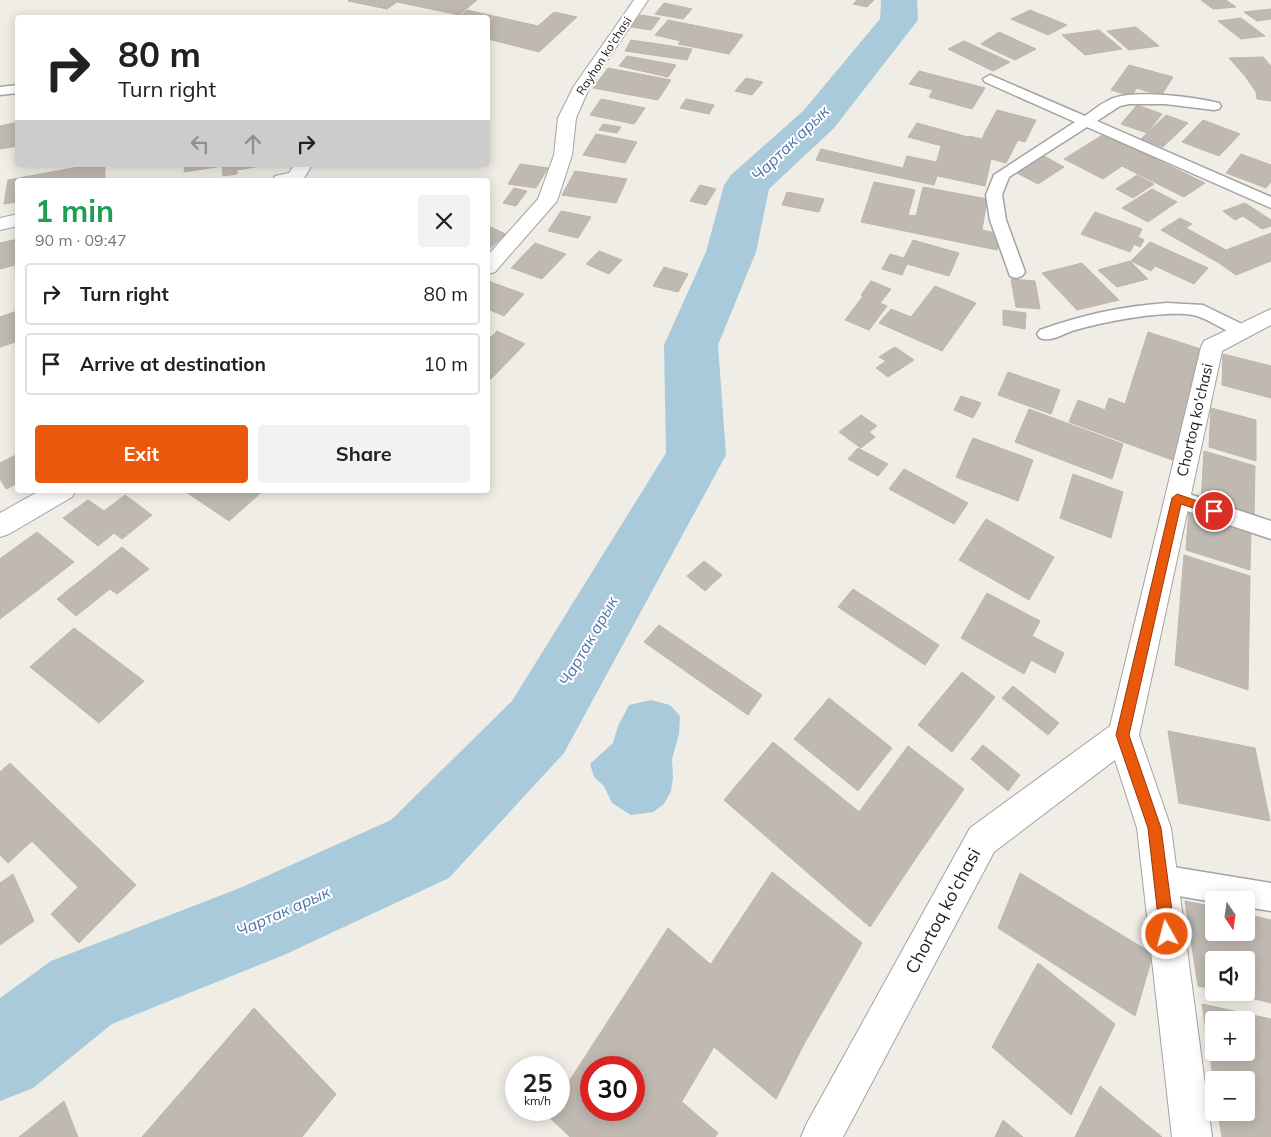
<!DOCTYPE html>
<html lang="en">
<head>
<meta charset="utf-8">
<style>
	:root { --surface:#fff; --page:#f2f2f2; --text:#202124; --muted:#757577; --line:#e0e0e0; --accent:#ea580c }
	body { margin:0; font-family:Mulish,sans-serif; background:var(--page); color:var(--text); height:100vh; display:flex; flex-direction:column; font-size:19px; white-space:nowrap }
	* { box-sizing:border-box; margin:0 }
	p { font-size:16px; color:var(--muted) }
	.icon { flex:none; width:28px; height:28px; fill:none; stroke:currentColor; stroke-width:2; stroke-linecap:round; stroke-linejoin:round }
	.map { position:relative; flex:1; overflow:hidden }
	.sheet { position:absolute; left:15px; top:178px; width:475px; height:315px; display:flex; flex-direction:column; background:var(--surface); border-radius:5px; box-shadow:0 2px 12px #0003 }
	.sheet>* { flex:none }
	.banner { position:absolute; left:15px; top:15px; width:475px; height:152px; border-radius:5px; box-shadow:0 2px 12px #0003; background:#fff; color:var(--text); overflow:hidden }
	.needle { width:32px; rotate:167deg }
	.fabs { position:absolute; left:1205px; top:891px; display:grid; gap:10px }
	.fabs a { display:grid; place-items:center; width:50px; height:50px; border-radius:5px; background:var(--surface); box-shadow:0 2px 12px #0003; font-size:25px }
	.speed { position:absolute; left:505px; top:1056px; display:flex; gap:10px; font-size:25px; font-weight:700; text-align:center }
	.speed>* { display:grid; place-content:center; width:65px; height:65px; border-radius:50%; background:var(--surface); box-shadow:0 2px 12px #0003; line-height:1 }
	.speed small { font-size:12px; font-weight:400 }
	.speed .limit { border:8px solid #d22; background:#fff; color:#111 }
	.pin { position:absolute; display:grid; place-items:center; width:42px; height:42px; color:#fff; margin:-21px; border:2px solid #fff; border-radius:50%; box-shadow:0 1px 5px #0007 }
	.me { position:absolute; width:55px; margin:-28px; rotate:353deg; stroke-linejoin:round; filter:drop-shadow(0 0 4px #0008) }
	.turn { display:flex; align-items:center; gap:18px; height:105px; padding:0 20px; font-size:22px }
	.turn .icon { width:65px; height:65px; stroke-width:2.5 }
	.turn b { display:block; font-size:35px; line-height:42px }
	.lanes { display:flex; align-items:center; height:48px; padding:0 20px; background:#0003; justify-content:center; gap:25px; direction:ltr }
	.lanes .off { opacity:.35 }
	.round { display:grid; place-items:center; flex:none; width:52px; height:52px; border-radius:5px; background:var(--page) }
	.head { display:flex; align-items:center; justify-content:space-between; height:85px; padding:0 20px }
	h1 { font-size:30px; font-weight:700; line-height:38px; color:#1e9e55 }
	.button { display:flex; gap:10px; margin-top:auto; padding:10px 20px }
	.button a { flex:1; height:58px; border-radius:5px; background:var(--accent); color:#fff; font-size:20px; font-weight:700; line-height:58px; text-align:center }
	.button a+a { background:var(--page); color:var(--text) }
	ul { padding:0; list-style:none }
	li { display:flex; align-items:center; gap:15px; height:62px; margin:0 10px 8px; padding:0 10px; border:2px solid var(--line); border-radius:5px }
	li div { flex:1 }
	li b { display:block; font-size:19px }
	li em { font-style:normal }
	.map>svg:first-child { display:block }
	.water { fill:#a8cada }
	.lines { fill:none; stroke-linecap:round; stroke-linejoin:round }
	.river { fill:#a8cada; fill-rule:evenodd }
	.building { fill:#bfb9b2; stroke:#c0b5a9; fill-rule:evenodd }
	.lane-casing { stroke:#a3a3a3; stroke-width:3 }
	.street-casing { stroke:#a3a3a3; stroke-width:2 }
	.lane { fill:#fff; fill-rule:evenodd }
	.street { fill:#fff; fill-rule:evenodd }
	.route { fill:#ea580c; stroke:#983908 }
	.labels { text-anchor:middle; stroke-width:4; stroke-linejoin:round; paint-order:stroke }
	.far-street-label { font-size:12px; fill:#1f1f1f; stroke:#fff }
	.street-label { font-size:15px; fill:#1f1f1f; stroke:#fff }
	.water-label { font-size:16px; font-style:italic; fill:#5175a9; stroke:#fff }
	.near-street-label { font-size:18px; fill:#1f1f1f; stroke:#fff }
</style>
</head>
<body>
<div class="map">
<svg width="1271" height="1137" viewBox="0 0 1271 1137">
	<rect width="100%" height="100%" fill="#efede5"/>
	<!-- water -->
	<path class="water" d="M651,700L670,705L680,716L679,734L672,759L673,777L671,791L664,804L653,812L631,815L612,803L604,786L594,777L590,764L613,743L618,726L629,705Z"/>
	<g class="lines">
		<!-- river -->
		<path class="river" d="M881,0H917L918,20L834,128L769,189L756,252L718,345L726,455L564,753L449,878L284,955L112,1024L33,1088L0,1101V998L51,961L240,888L391,820L512,701L666,453L664,345L706,252L724,185L731,175L804,110L880,19Z"/>
	</g>
	<!-- building -->
	<g class="building">
		<path d="M350,0H477L459,15L397,2L387,9L348,1Z"/>
		<path d="M857,0H874L867,7L853,4Z"/>
		<path d="M1201,0H1226L1236,7L1213,9Z"/>
		<path d="M664,3L692,9L683,19L655,14Z"/>
		<path d="M1271,9V19L1257,21L1244,12Z"/>
		<path d="M467,10L538,26L554,12L577,17L539,52L488,39V18H458Z"/>
		<path d="M1030,10L1067,25L1048,35L1011,19Z"/>
		<path d="M640,15L660,18L651,30L631,27Z"/>
		<path d="M1241,18L1265,36L1241,39L1218,21Z"/>
		<path d="M668,20L693,25L681,41L655,35Z"/>
		<path d="M693,25L743,35L729,54L678,44Z"/>
		<path d="M1136,27L1159,46L1129,50L1107,31Z"/>
		<path d="M1099,30L1122,49L1085,55L1062,35Z"/>
		<path d="M999,32L1036,49L1015,60L981,44Z"/>
		<path d="M631,40L692,49L687,60L625,51Z"/>
		<path d="M964,41L1010,62L993,71L948,49Z"/>
		<path d="M627,56L676,65L668,77L619,66Z"/>
		<path d="M1263,57L1271,66V75L1245,76L1229,58Z"/>
		<path d="M1129,65L1173,77L1161,96L1137,88L1131,96L1111,90Z"/>
		<path d="M608,68L671,80L658,100L593,88Z"/>
		<path d="M919,71L985,88L972,109L929,97L933,90L909,84Z"/>
		<path d="M1271,75V101L1257,99L1256,92L1245,76Z"/>
		<path d="M746,78L763,82L752,95L735,91Z"/>
		<path d="M601,99L645,108L634,124L590,115Z"/>
		<path d="M686,99L714,105L709,114L680,108Z"/>
		<path d="M1137,105L1162,114L1147,133L1121,124Z"/>
		<path d="M997,110L1036,120L1025,142L985,132Z"/>
		<path d="M1166,115L1188,123L1163,147L1141,139Z"/>
		<path d="M1203,120L1240,134L1219,156L1182,142Z"/>
		<path d="M18,122V146L0,149V126Z"/>
		<path d="M917,123L968,137L969,136L982,139L985,132L1018,140L1006,163L908,137Z"/>
		<path d="M603,124L621,127L617,133L599,130Z"/>
		<path d="M596,134L637,142L625,163L583,155Z"/>
		<path d="M1104,134L1205,183L1184,197L1122,166L1103,179L1064,159Z"/>
		<path d="M941,146L991,159L985,186L933,175Z"/>
		<path d="M821,149L903,168L907,156L936,162L933,175L937,176L934,185L816,160Z"/>
		<path d="M1241,154L1271,165V182L1266,188L1226,173Z"/>
		<path d="M1044,156L1064,167L1038,184L1017,173Z"/>
		<path d="M520,164L548,168L536,188L508,184Z"/>
		<path d="M89,165H105V180H18V202L4,204L8,180Z"/>
		<path d="M185,165H261V166L237,170V174L223,176L222,166L184,172Z"/>
		<path d="M575,171L627,179L616,203L562,195Z"/>
		<path d="M1137,175L1154,184L1133,198L1116,189Z"/>
		<path d="M874,182L915,190L908,215L916,216L923,187L987,199L982,230L1000,234L997,250L861,222Z"/>
		<path d="M700,185L716,189L706,205L690,201Z"/>
		<path d="M514,188L527,191L516,206L503,203Z"/>
		<path d="M1152,189L1177,202L1148,222L1122,208Z"/>
		<path d="M787,192L824,199L819,212L782,205Z"/>
		<path d="M1245,203L1271,220V226L1262,229L1243,216L1235,220L1223,211Z"/>
		<path d="M561,211L591,217L578,238L548,231Z"/>
		<path d="M1095,212L1142,229L1138,237L1144,240L1140,247L1134,244L1130,252L1081,234Z"/>
		<path d="M1180,218L1192,224L1186,228L1226,250L1271,233V261L1236,275L1219,263L1161,230Z"/>
		<path d="M488,226L506,234L488,250Z"/>
		<path d="M18,239V341L0,347V317L17,311L15,265L0,269V243Z"/>
		<path d="M913,240L959,253L949,276L907,264L902,275L882,269L890,254L904,258Z"/>
		<path d="M1150,242L1208,268L1194,284L1155,266L1151,271L1131,261Z"/>
		<path d="M535,243L566,254L542,279L511,268Z"/>
		<path d="M599,251L622,260L609,274L586,264Z"/>
		<path d="M1130,261L1148,279L1117,287L1098,270Z"/>
		<path d="M1082,263L1119,300L1077,310L1042,273Z"/>
		<path d="M664,267L688,274L678,292L653,286Z"/>
		<path d="M1011,279L1035,281L1040,309L1016,307Z"/>
		<path d="M488,281L524,294L504,316L488,309Z"/>
		<path d="M871,281L891,289L880,303L887,306L869,330L845,320L863,296L861,295Z"/>
		<path d="M935,286L976,303L942,351L879,323L891,309L911,317Z"/>
		<path d="M1003,310L1026,313L1025,329L1003,325Z"/>
		<path d="M497,331L525,344L488,382V340Z"/>
		<path d="M1148,332L1204,350L1175,461L1069,422L1078,400L1105,410L1109,398L1125,404Z"/>
		<path d="M895,347L914,360L888,377L876,368L886,361L879,357Z"/>
		<path d="M1223,354L1271,366V398L1222,385Z"/>
		<path d="M1008,372L1060,390L1051,414L998,395Z"/>
		<path d="M961,396L981,403L973,418L954,410Z"/>
		<path d="M1211,408L1256,420V461L1209,447Z"/>
		<path d="M1029,409L1123,444L1112,479L1015,442Z"/>
		<path d="M861,415L877,426L869,432L875,437L861,448L839,432Z"/>
		<path d="M973,438L1033,460L1018,501L956,477Z"/>
		<path d="M858,448L888,464L878,476L848,459Z"/>
		<path d="M1204,451L1255,466L1254,519L1201,503Z"/>
		<path d="M18,454V483L6,489L0,479V463Z"/>
		<path d="M904,469L968,503L954,524L889,489Z"/>
		<path d="M1073,474L1123,492L1111,538L1060,518Z"/>
		<path d="M183,490H264L229,521Z"/>
		<path d="M125,495L152,515L122,539L114,533L98,546L63,518L88,500L104,511Z"/>
		<path d="M1189,508L1251,527L1250,570L1186,550Z"/>
		<path d="M986,519L1054,557L1029,600L959,560Z"/>
		<path d="M37,532L74,562L38,590L1,558Z"/>
		<path d="M122,547L149,569L117,594L110,589L76,616L57,599Z"/>
		<path d="M1184,555L1250,576L1248,690L1175,665Z"/>
		<path d="M1,558L38,590L0,619V559Z"/>
		<path d="M704,561L722,575L705,591L687,576Z"/>
		<path d="M853,589L939,645L925,665L838,607Z"/>
		<path d="M987,593L1040,621L1032,636L1064,653L1055,673L1031,660L1024,674L961,638Z"/>
		<path d="M659,625L762,695L748,715L644,642Z"/>
		<path d="M74,628L144,681L99,723L30,667Z"/>
		<path d="M962,672L995,697L952,752L918,725Z"/>
		<path d="M1013,686L1059,723L1048,735L1002,698Z"/>
		<path d="M829,698L892,748L858,791L794,739Z"/>
		<path d="M1168,731L1255,748L1270,821L1179,803Z"/>
		<path d="M773,742L916,858L870,927L724,800Z"/>
		<path d="M983,745L1020,775L1008,791L971,759Z"/>
		<path d="M908,746L964,789L916,858L859,812Z"/>
		<path d="M10,763L136,885L79,943L51,914L78,887L32,841L8,863L0,855V772Z"/>
		<path d="M772,872L862,943L804,1044L711,964Z"/>
		<path d="M1020,873L1153,954L1135,1016L998,928Z"/>
		<path d="M13,874L34,921L0,945V883Z"/>
		<path d="M1185,901L1214,907V932H1246V914L1271,920V1003L1227,992H1246V960H1214V989L1198,986Z"/>
		<path d="M668,928L804,1044L776,1099L714,1047L682,1101L601,1032Z"/>
		<path d="M1038,963L1115,1024L1071,1115L992,1047Z"/>
		<path d="M1202,1004L1271,1019V1137H1222L1218,1112H1246V1080H1214V1083ZM1214,1020H1246V1052H1214Z"/>
		<path d="M254,1008L336,1094L302,1137H142Z"/>
		<path d="M601,1032L718,1133L715,1137H570L547,1115L550,1110H559V1097ZM591,1068H634V1110H591Z"/>
		<path d="M1100,1086L1162,1137H1075Z"/>
		<path d="M64,1101L78,1137H19Z"/>
		<path d="M1003,1120L1023,1137H995Z"/>
	</g>
	<g class="lines">
		<defs>
			<g id="lane">
				<path d="M990,75L1085,116C1093,110 1102,103 1111,99C1135,89 1194,97 1219,103L1221,106L1219,109L1214,110L1165,104H1129L1120,106L1097,121L1271,197V208L1087,127L1009,177L1002,195L1006,220L1025,272L1022,276L1016,278L1010,276L990,220L986,195L994,175L1075,122L985,82L983,79Z"/>
				<path d="M18,85V93L0,95V87Z"/>
				<path d="M1167,303L1203,305L1248,327L1251,331L1248,335L1242,337C1226,333 1209,318 1193,315C1162,310 1103,322 1072,331C1061,335 1051,342 1040,338L1037,334L1040,330C1081,315 1123,306 1167,303Z"/>
				<path d="M1177,490L1271,521V539L1169,505L1166,499L1169,493Z"/>
				<path d="M1161,865L1271,883V911L1246,907V900H1214V902L1161,893L1151,889L1147,879L1151,869Z"/>
			</g>
			<g id="street">
				<path d="M634,0H648L590,86L576,118L572,155L557,201L495,272L488,274V255L538,199L554,155L558,118L574,86Z"/>
				<path d="M294,165H312L303,180H273L275,176L289,173Z"/>
				<path d="M18,214V226L0,230V218Z"/>
				<path d="M1271,309V325L1222,351L1139,735L1171,828L1212,1137H1172L1137,828L1115,760L994,852L843,1137H801L807,1123L970,828L1110,726L1201,347L1204,341Z"/>
				<path d="M41,490H76L72,497L9,534L0,537V513Z"/>
			</g>
		</defs>
		<!-- lane casing -->
		<use href="#lane" class="lane-casing"/>
		<!-- street casing -->
		<use href="#street" class="street-casing"/>
		<!-- lane -->
		<use href="#lane" class="lane"/>
		<!-- street -->
		<use href="#street" class="street"/>
	</g>
	<!-- route -->
	<path class="route" d="M1177,494L1218,508L1219,511L1214,515L1181,504L1129,735L1161,828L1175,934L1173,939L1167,941L1162,939L1160,934L1148,828L1116,735L1172,498Z"/>
	<g class="labels">
		<!-- far-street labels -->
		<g class="far-street-label">
			<text transform="translate(604 56) rotate(-57)" y="4">Rayhon ko'chasi</text>
		</g>
		<!-- street labels -->
		<g class="street-label">
			<text transform="translate(1195 420) rotate(-77)" y="5">Chortoq ko'chasi</text>
		</g>
		<!-- water labels -->
		<g class="water-label">
			<text transform="translate(790 143) rotate(-44)" y="6">Чартак арык</text>
			<text transform="translate(588 641) rotate(-60)" y="6">Чартак арык</text>
			<text transform="translate(283 911) rotate(-24)" y="6">Чартак арык</text>
		</g>
		<!-- near-street labels -->
		<g class="near-street-label">
			<text transform="translate(943 911) rotate(-62)" y="6">Chortoq ko'chasi</text>
		</g>
	</g>
</svg>
<div class="fabs">
<a><svg class="needle" viewBox="-14 -14 28 28"><path d="M0-13l5 13h-10z" fill="#e53935"/><path d="M0 13l5-13h-10z" fill="#757577"/></svg></a>
<a><svg class="icon" aria-label="sound" viewBox="0 0 24 24"><path d="M4 9h4l5-4v14l-5-4H4zM17 9q2 3 0 6"/></svg></a>
<a>+</a>
<a>−</a>
</div>
<div class="speed"><div>25<small>km/h</small></div><div class="limit">30</div></div>
<div class="pin" style="left:1214px;top:511px;background:#d93025"><svg class="icon" aria-label="arrive" viewBox="0 0 24 24"><path d="M6 21V4h12l-3 4 3 4H6"/></svg></div>
<svg class="me" style="left:1167px;top:934px" viewBox="-20 -20 40 40"><circle r="17" fill="#ea580c" stroke="#fff" stroke-width="3"/><path d="M0-11L8 9 0 5-8 9z" fill="#fff"/></svg>
<div class="banner">
<div class="turn"><svg class="icon" aria-label="right" viewBox="0 0 24 24"><path d="M7 20v-9h11M14 6l5 5-5 5"/></svg><div><b>80 m</b>Turn right</div></div>
<div class="lanes"><svg class="icon off" aria-label="left" viewBox="0 0 24 24"><path d="M17 20v-9H6M10 6l-5 5 5 5"/></svg><svg class="icon off" aria-label="ahead" viewBox="0 0 24 24"><path d="M12 20V5M6 11l6-6 6 6"/></svg><svg class="icon" aria-label="right" viewBox="0 0 24 24"><path d="M7 20v-9h11M14 6l5 5-5 5"/></svg></div>
</div>
<section class="sheet">
<div class="head"><div><h1>1 min</h1><p>90 m · 09:47</p></div><a class="round"><svg class="icon" aria-label="close" viewBox="0 0 24 24"><path d="M6 6l12 12M18 6L6 18"/></svg></a></div>
<ul>
<li><svg class="icon" aria-label="right" viewBox="0 0 24 24"><path d="M7 20v-9h11M14 6l5 5-5 5"/></svg><div><b>Turn right</b></div><em>80 m</em></li>
<li><svg class="icon" aria-label="arrive" viewBox="0 0 24 24"><path d="M6 21V4h12l-3 4 3 4H6"/></svg><div><b>Arrive at destination</b></div><em>10 m</em></li>
</ul>
<div class="button"><a>Exit</a><a>Share</a></div>
</section>
</div>
</body>
</html>
